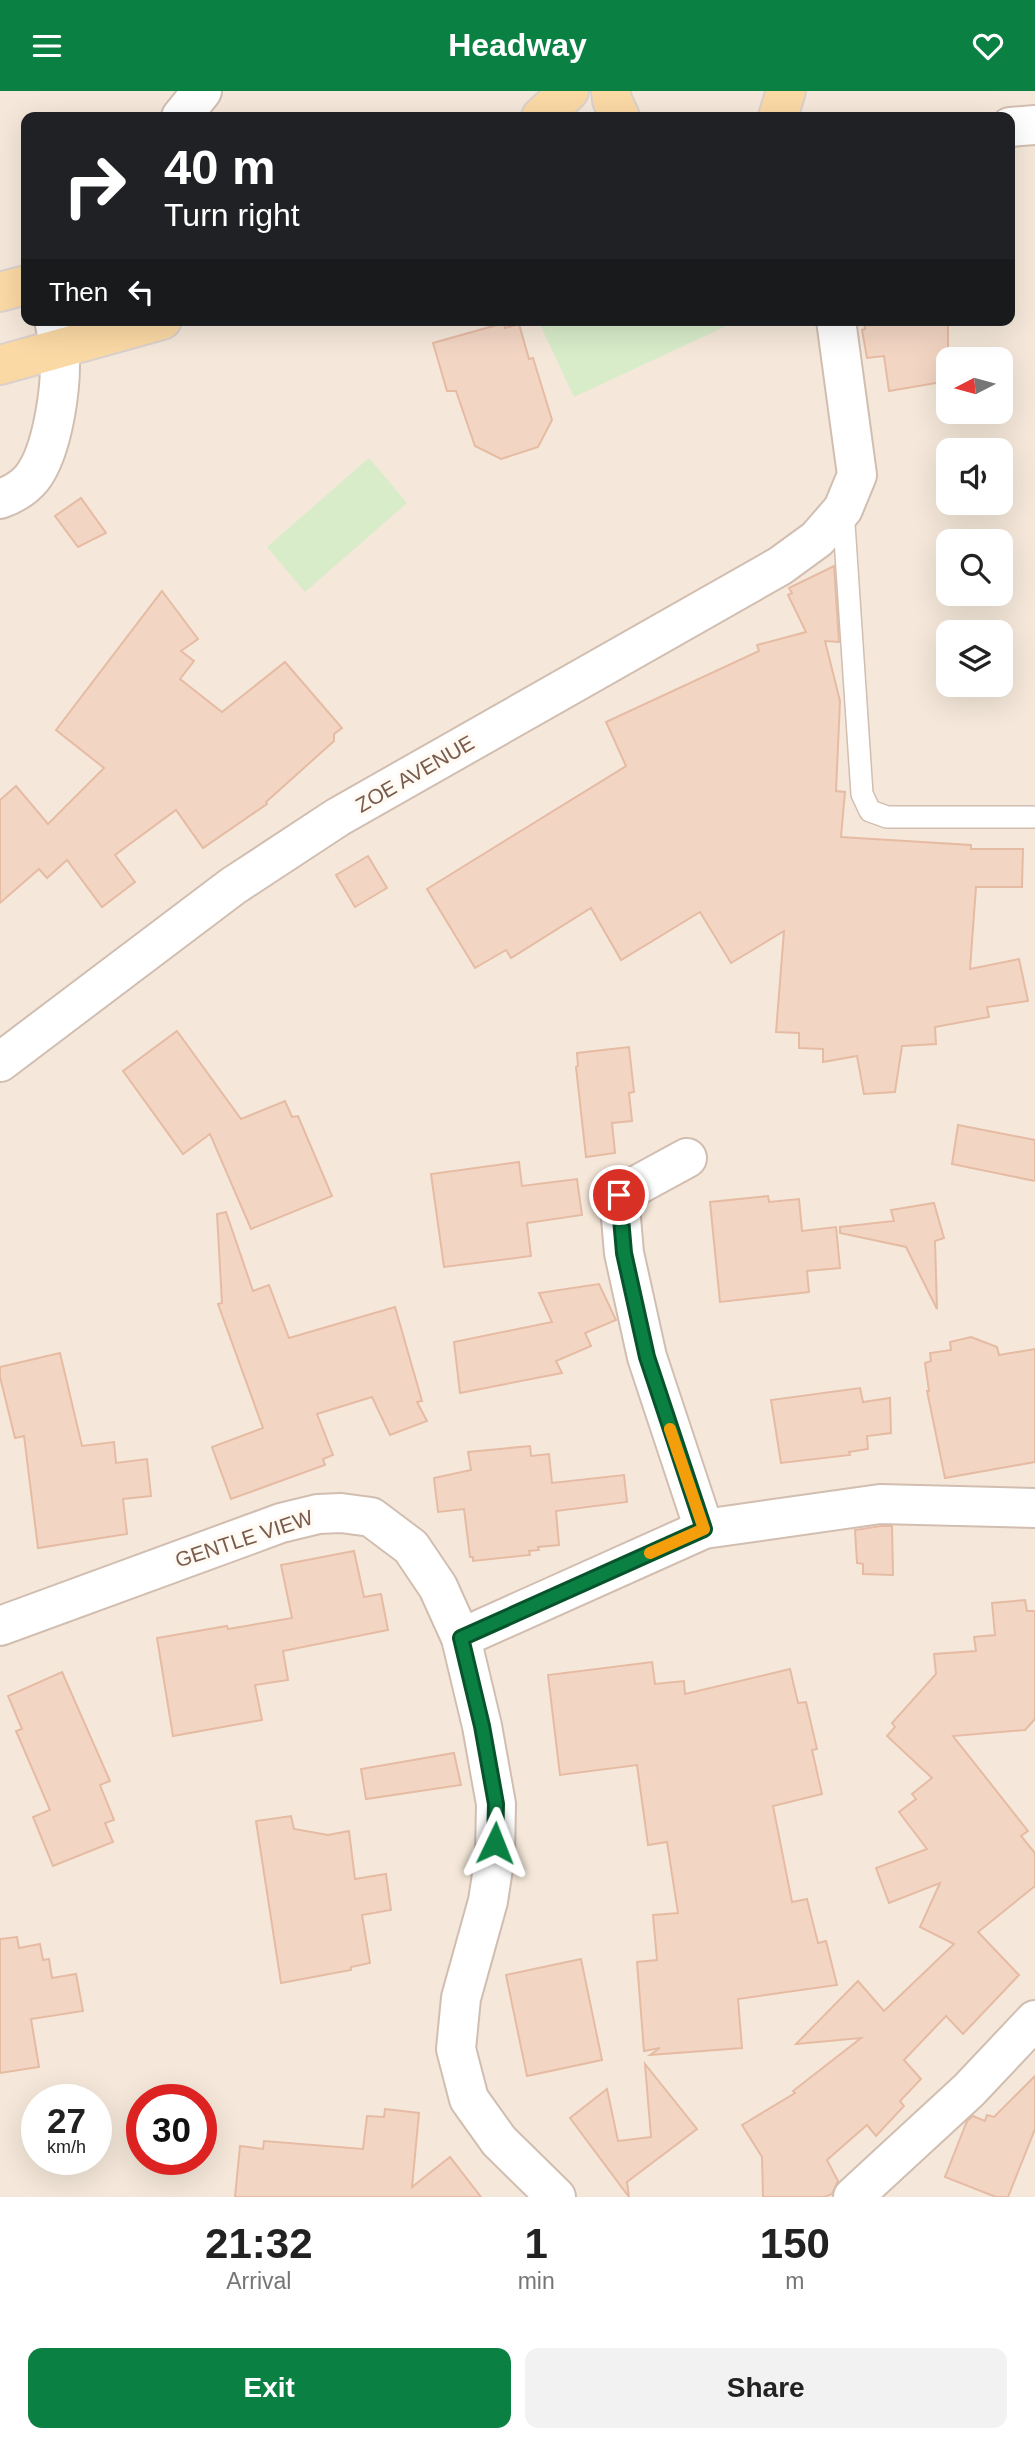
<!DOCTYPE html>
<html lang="en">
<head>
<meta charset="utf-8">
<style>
	:root { --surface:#fff; --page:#f2f2f2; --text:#222; --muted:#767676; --accent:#0b8043 }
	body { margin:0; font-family:Helvetica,sans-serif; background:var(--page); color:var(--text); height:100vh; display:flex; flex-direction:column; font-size:26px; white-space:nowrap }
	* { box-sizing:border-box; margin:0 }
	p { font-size:23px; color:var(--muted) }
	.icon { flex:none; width:38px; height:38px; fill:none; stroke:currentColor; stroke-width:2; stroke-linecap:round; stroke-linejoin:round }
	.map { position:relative; height:2106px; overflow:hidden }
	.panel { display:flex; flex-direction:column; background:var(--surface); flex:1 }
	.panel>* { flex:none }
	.guide { position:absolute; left:21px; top:21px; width:994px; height:214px; border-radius:14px; box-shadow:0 7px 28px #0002; background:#202124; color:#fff; overflow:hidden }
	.needle { width:46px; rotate:264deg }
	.buttons { position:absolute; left:936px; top:256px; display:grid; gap:14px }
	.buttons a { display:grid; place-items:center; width:77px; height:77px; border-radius:14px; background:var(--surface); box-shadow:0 7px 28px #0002; font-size:35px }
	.speed { position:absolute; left:21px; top:1993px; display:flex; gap:14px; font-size:35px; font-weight:700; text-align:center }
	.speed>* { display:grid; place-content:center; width:91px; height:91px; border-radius:50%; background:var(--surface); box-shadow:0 7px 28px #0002; line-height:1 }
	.speed small { font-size:18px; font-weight:400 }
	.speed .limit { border:10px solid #d22; background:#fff; color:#111 }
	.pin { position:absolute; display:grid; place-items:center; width:60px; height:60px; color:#fff; margin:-30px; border:4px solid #fff; border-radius:50%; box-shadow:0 2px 7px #0007 }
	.me { position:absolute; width:77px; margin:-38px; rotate:2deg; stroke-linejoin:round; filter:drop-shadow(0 0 5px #0008) }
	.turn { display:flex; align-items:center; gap:24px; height:147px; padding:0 28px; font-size:32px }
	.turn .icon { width:91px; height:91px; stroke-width:2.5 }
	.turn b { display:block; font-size:49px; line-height:60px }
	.then { display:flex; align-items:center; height:66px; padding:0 28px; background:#0003; gap:14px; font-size:26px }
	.eta { display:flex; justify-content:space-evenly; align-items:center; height:119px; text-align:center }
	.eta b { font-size:42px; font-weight:800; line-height:49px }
	.button { display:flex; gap:14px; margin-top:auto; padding:14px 28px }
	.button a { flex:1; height:80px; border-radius:14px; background:var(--accent); color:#fff; font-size:28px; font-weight:800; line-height:80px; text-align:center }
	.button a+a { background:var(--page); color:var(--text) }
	header { display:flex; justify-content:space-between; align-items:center; height:91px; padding:0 28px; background:var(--accent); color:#fff; font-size:32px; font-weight:800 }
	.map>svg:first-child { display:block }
	.residential { fill:#f5e8da; fill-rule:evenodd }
	.green { fill:#d8ecc9 }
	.building { fill:#f3d5c3; stroke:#e6bba3; stroke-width:2 }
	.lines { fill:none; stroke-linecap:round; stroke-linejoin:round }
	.lane-casing { stroke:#d1beb0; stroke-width:24 }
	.street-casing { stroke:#d1beb0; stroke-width:42 }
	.primary-casing { stroke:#dad1cd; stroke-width:42 }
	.lane { stroke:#fff; stroke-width:21 }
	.street { stroke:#fff; stroke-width:38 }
	.primary { stroke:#fbd9a5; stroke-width:38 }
	.route-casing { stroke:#07532c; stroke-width:18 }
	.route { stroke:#0b8043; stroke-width:12 }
	.slow { stroke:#f59e0b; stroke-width:12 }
	.labels { text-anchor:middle; stroke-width:7; stroke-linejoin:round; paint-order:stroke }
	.street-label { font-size:21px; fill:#7a5c4d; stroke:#fffaf3 }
</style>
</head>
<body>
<header><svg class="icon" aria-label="menu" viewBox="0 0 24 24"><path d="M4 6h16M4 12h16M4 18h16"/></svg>Headway<svg class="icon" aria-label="heart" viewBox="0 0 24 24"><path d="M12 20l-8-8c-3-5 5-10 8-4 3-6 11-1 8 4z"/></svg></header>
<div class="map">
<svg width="1035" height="2106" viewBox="0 0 1035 2106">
	<rect width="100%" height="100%" fill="#fdf6ec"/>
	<!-- residential -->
	<path class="residential" d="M0,0H1035V2106H0ZM26,26H1010V229H26ZM948,268H1001V320H948ZM948,359H1001V411H948ZM948,450H1001V502H948ZM948,541H1001V593H948ZM37,2009H96V2068H37ZM142,2009H201V2068H142Z"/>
	<!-- green -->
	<g class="green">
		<path d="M538,229H736L737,230L574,306Z"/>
		<path d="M369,367L407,412L305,501L267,456Z"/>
	</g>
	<!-- building -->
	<g class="building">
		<path d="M864,229H948V290L889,300L884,265L867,267L862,239L865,238Z"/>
		<path d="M504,232L505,237L519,233L529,268L533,267L552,329L538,356L501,368L475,355L456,300H447L433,252Z"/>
		<path d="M81,407L106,442L78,456L55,425Z"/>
		<path d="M834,475L839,551L825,550L840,610L836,700L845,701L841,746L971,754V758H1023L1022,796H976L970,878L1019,868L1028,910L987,916L989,926L935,936L936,953L902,955L895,1001L864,1003L857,965L823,971V958L799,957V942L776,941L784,840L731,872L700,821L621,869L591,817L511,867L506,859L475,877L427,798L626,675L606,631L759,560L757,554L806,541L788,504L792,502L789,497Z"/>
		<path d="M162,500L198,548L181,560L194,570L180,588L222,621L285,571L342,637L334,643V650L266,711L267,713L203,757L176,719L115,764L135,791L102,816L67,769L47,787L39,778L0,812V709L16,695L48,733L104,677L56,639Z"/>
		<path d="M368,765L387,797L355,816L336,784Z"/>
		<path d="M177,940L241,1028L285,1010L292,1026L298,1025L332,1105L251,1138L210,1043L183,1063L123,980Z"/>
		<path d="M629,956L634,1001L629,1002L632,1030L612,1032L615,1062L586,1066L576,976L578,975L577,962Z"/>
		<path d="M958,1034L1035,1049V1090L952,1073Z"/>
		<path d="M519,1071L522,1095L577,1088L582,1124L527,1132L531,1165L444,1176L431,1083Z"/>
		<path d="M768,1105L769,1111L799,1108L802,1140L836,1136L840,1177L807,1180L809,1201L720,1211L710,1111Z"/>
		<path d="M934,1112L944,1147L935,1150L937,1218L906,1156L840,1142V1136L894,1130L891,1119Z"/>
		<path d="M226,1121L253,1200L269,1194L289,1247L395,1216L422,1310L417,1311L427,1330L390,1344L372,1306L317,1323L333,1364L323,1368L325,1374L231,1408L212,1356L263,1337L218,1213L222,1212L217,1123Z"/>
		<path d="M599,1193L616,1229L585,1242L591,1255L556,1270L562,1282L460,1302L454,1251L552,1231L539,1202Z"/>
		<path d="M971,1246L997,1256L999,1264L1035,1258V1371L945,1387L927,1300H929L925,1272L931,1270L930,1262L951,1259L950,1251Z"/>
		<path d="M60,1262L82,1355L114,1351L116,1372L147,1368L151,1405L123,1408L127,1443L38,1457L24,1345L15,1347L0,1286V1276Z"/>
		<path d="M860,1297L863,1311L890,1307L891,1342L867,1345L868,1358L849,1361L850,1364L781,1372L771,1309Z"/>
		<path d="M530,1355L531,1365L549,1363L552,1392L624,1384L627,1411L556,1420L559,1454L538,1456L539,1459L529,1460L530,1464L473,1470V1466H470L464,1418L438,1421L434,1387L471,1379L468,1361Z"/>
		<path d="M881,1435H892L893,1484L863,1483V1473L857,1472L855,1439Z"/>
		<path d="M354,1460L364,1506L381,1503L388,1539L283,1560L288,1589L255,1594L262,1629L173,1645L157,1547L227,1535L228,1538L292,1527L281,1474Z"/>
		<path d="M1025,1509L1027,1520H1035V1628L1025,1639L953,1645L1028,1740L1021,1745L1035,1762V1795L978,1841L1019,1884L963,1943L946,1925L904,1969L921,1988L900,2010L904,2015L876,2045L867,2034L827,2069L838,2090L832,2103L824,2106H763L762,2066L742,2034L795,2002L793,2000L861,1947L796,1953L858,1890L884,1920L954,1853L920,1836L940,1792L889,1812L876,1777L927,1758L899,1721L916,1708L912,1703L932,1687L887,1645L895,1636L892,1632L936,1583L934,1563L976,1560L974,1546L995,1544L992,1512Z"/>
		<path d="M652,1571L655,1593L684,1590L685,1603L790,1578L798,1612L806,1611L817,1658L812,1659L822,1703L773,1715L792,1811L807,1808L818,1852L826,1850L837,1894L738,1908L742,1957L650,1964L660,1957L644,1960L637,1871L657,1869L653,1824L678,1822L667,1751L648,1754L637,1674L560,1684L548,1584Z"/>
		<path d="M62,1581L110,1690L100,1694L114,1729L105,1732L113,1751L53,1775L33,1726L50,1719L16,1640L22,1638L8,1605Z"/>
		<path d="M454,1662L461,1694L366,1708L361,1678Z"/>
		<path d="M291,1725L294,1738L328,1744L349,1740L355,1788L386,1783L391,1819L362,1824L370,1872L351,1876V1879L281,1892L256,1730Z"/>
		<path d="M17,1846L19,1857L40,1853L43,1869L49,1868L52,1887L76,1883L83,1920L31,1928L39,1976L0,1982V1848Z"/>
		<path d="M581,1868L602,1969L527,1985L506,1884Z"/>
		<path d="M645,1973L697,2038L627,2091L629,2106L570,2027L607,1998L618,2050L651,2046Z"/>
		<path d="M1035,1985V2038L1008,2106H996L945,2086L967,2030L973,2025L985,2030L987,2024L994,2026Z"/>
		<path d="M385,2018L419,2022L412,2096L450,2066L481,2106H235L240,2055L263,2058L264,2050L363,2058L367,2025L384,2026Z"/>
	</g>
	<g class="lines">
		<defs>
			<path id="lane" d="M843,418L862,703L870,720L887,726H1035"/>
			<g id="street">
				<path d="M181,26L202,0"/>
				<path d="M1010,36L1035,34"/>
				<path d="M0,408C11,404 24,397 32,387C53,360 63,291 59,256C58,247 56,238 54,229"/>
				<path d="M0,971L233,795L338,726L780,475L817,448L843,418L857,384L836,229"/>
				<path d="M687,1067L619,1104L624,1162L647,1266L704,1438"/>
				<path d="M0,1535L281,1432L318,1423L341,1422L371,1426L411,1456L438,1496L461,1547L482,1635L496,1713L495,1764L488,1810L461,1907L456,1958L469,2008L499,2050L556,2106"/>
				<path d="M461,1547L704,1438L880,1413L1035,1417"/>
				<path d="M853,2106L969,1999L1035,1929"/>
			</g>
			<g id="primary">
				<path d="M611,0L612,9L620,26"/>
				<path d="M541,26L569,0"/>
				<path d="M778,26L786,0"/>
				<path d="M0,201L26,194"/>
				<path d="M0,274L162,229"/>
			</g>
		</defs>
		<!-- lane casing -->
		<use href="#lane" class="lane-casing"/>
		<!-- street casing -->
		<use href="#street" class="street-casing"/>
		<!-- primary casing -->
		<use href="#primary" class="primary-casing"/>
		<!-- lane -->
		<use href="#lane" class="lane"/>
		<!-- street -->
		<use href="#street" class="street"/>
		<!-- primary -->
		<use href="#primary" class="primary"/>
	</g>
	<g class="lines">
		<defs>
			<path id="route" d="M495,1752L496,1713L482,1635L461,1547L704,1438L647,1266L624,1162L619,1104"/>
		</defs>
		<!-- route casing -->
		<use href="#route" class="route-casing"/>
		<!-- route -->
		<use href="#route" class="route"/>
		<!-- slow -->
		<path class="slow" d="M650,1462L704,1438L670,1338"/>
	</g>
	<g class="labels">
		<!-- street labels -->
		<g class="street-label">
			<text transform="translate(415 683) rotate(-30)" y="7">ZOE AVENUE</text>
			<text transform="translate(244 1448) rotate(-18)" y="7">GENTLE VIEW</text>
		</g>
	</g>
</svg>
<div class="buttons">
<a><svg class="needle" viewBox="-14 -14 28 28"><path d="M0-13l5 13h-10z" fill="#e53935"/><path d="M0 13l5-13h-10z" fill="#767676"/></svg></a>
<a><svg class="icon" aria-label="sound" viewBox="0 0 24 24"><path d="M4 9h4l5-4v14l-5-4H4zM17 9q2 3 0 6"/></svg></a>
<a><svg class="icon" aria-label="search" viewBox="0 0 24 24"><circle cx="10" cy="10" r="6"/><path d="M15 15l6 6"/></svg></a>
<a><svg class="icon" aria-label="layers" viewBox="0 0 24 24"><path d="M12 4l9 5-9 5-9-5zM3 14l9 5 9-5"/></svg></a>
</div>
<div class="speed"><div>27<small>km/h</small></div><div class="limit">30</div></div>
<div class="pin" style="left:619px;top:1104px;background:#d93025"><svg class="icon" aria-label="arrive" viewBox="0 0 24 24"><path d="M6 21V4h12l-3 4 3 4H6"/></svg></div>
<svg class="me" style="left:495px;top:1752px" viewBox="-20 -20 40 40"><path d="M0-17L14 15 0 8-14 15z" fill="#0b8043" stroke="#fff" stroke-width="4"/></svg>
<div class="guide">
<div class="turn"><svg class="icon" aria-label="right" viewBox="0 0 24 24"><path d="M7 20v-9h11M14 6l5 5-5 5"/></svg><div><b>40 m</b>Turn right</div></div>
<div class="then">Then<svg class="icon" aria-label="left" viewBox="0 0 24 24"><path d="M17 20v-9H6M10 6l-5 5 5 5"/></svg></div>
</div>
</div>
<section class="panel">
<div class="eta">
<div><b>21:32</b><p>Arrival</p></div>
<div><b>1</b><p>min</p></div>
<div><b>150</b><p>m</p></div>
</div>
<div class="button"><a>Exit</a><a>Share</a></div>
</section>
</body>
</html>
